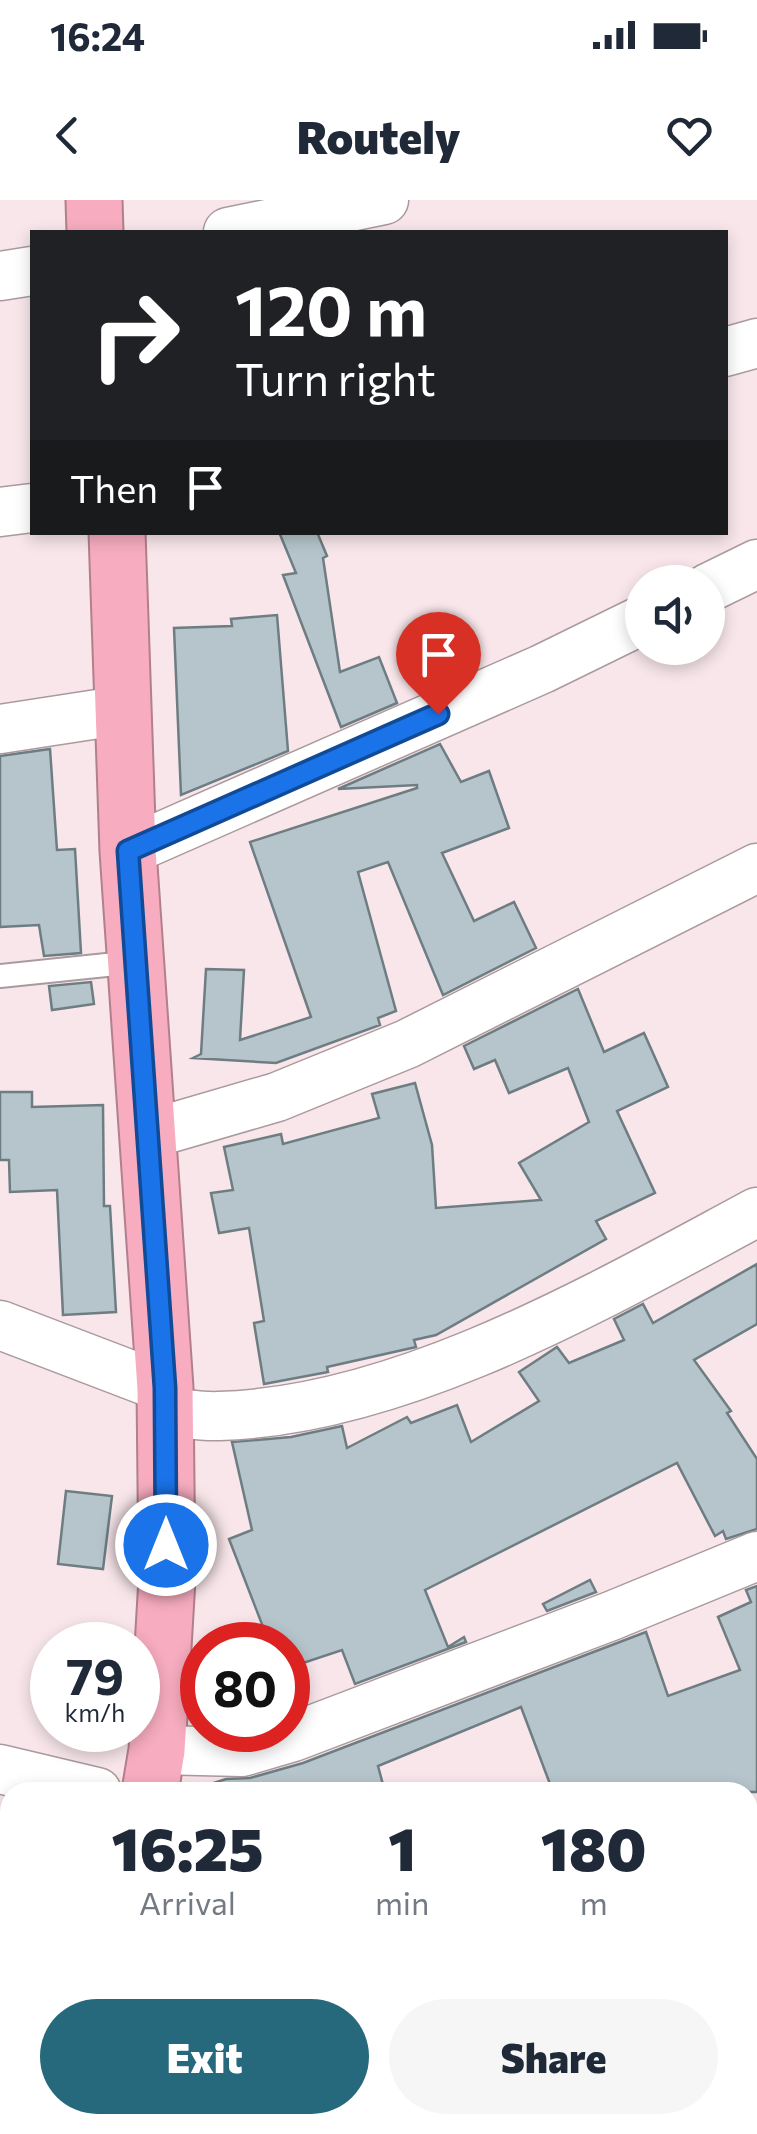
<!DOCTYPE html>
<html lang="en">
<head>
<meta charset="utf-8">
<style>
	:root { --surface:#fff; --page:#f6f6f7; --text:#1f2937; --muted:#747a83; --accent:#27697c }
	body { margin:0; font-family:Commissioner,sans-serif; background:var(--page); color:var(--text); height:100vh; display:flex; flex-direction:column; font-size:38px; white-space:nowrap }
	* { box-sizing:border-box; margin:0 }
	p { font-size:32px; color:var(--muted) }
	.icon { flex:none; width:55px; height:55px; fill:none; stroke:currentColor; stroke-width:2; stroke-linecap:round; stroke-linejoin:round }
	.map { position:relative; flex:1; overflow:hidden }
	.details { position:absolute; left:0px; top:1582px; width:758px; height:352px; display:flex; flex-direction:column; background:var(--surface); border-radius:30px 30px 0 0; box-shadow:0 5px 15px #0003 }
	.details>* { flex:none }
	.banner { position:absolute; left:30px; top:30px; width:698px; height:305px; border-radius:0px; box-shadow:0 5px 15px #0003; background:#202124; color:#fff; overflow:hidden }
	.tools { position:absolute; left:625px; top:365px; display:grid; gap:20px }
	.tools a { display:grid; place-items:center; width:100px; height:100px; border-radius:50%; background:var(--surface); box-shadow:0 5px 15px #0003; font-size:50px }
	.speed { position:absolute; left:30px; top:1422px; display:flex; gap:20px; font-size:50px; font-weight:700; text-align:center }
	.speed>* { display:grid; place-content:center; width:130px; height:130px; border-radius:50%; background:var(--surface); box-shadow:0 5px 15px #0003; line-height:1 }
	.speed small { font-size:25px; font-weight:400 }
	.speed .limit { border:15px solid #d22; background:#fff; color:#111 }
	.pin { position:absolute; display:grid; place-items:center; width:85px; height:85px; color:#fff; margin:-102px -42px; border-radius:50% 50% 50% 0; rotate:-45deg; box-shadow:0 0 10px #0007 }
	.pin .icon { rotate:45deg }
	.me { position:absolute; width:110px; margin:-55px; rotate:0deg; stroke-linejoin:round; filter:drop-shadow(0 0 8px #0008) }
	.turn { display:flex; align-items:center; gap:35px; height:210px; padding:0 40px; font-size:45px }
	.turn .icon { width:130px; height:130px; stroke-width:2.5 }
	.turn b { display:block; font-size:70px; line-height:85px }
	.then { display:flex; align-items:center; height:95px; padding:0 40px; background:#0003; gap:20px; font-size:38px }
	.eta { display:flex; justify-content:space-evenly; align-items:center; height:170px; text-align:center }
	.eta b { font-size:60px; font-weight:800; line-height:70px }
	.button { display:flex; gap:20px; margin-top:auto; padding:20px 40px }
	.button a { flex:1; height:115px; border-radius:60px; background:var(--accent); color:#fff; font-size:40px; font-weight:800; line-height:115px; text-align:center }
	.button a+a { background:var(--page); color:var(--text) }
	.status { display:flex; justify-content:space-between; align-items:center; height:70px; padding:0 50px; background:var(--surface); direction:ltr }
	.status svg { height:28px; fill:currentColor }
	header { display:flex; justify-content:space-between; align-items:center; height:130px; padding:0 40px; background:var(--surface); font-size:45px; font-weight:800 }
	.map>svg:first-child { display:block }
	.building { fill:#b5c5cb; stroke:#6e7d82; stroke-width:2.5 }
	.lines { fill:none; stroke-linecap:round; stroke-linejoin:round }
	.lane-casing { stroke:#aa9a9d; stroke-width:26 }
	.street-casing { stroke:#aa9a9d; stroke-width:51 }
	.highway-casing { stroke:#b27f8c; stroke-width:59 }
	.lane { stroke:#fff; stroke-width:22 }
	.street { stroke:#fff; stroke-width:48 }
	.highway { stroke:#f7acbf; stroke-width:55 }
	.route-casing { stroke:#114b97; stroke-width:25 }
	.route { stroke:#1a73e8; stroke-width:18 }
</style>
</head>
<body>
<div class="status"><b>16:24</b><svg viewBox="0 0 49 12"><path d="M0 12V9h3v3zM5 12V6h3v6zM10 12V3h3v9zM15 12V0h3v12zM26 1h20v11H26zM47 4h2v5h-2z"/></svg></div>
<header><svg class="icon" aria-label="back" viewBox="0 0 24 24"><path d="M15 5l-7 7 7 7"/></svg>Routely<svg class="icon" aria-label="heart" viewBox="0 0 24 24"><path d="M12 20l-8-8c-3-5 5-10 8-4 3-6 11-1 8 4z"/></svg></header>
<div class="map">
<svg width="757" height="1934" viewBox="0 0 757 1934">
	<rect width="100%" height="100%" fill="#f8e6ea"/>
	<!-- building -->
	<g class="building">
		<path d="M279,332H317L327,356L323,358L340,472L379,457L397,503L341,527L283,375L296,373Z"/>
		<path d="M277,415L288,551L181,595L174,428L232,426L231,419Z"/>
		<path d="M440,544L461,582L489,571L509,628L442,653L474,721L514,702L536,748L443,795L388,662L358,672L396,811L378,818L380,825L276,863L193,858L201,854L206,769L244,770L240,840L311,817L250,642L417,588V585L338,589Z"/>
		<path d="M50,549L57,650L75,649L81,753L44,756L39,725L0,727V556Z"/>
		<path d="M91,782L94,804L52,810L49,786Z"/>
		<path d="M578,789L604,852L644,833L668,887L617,911L655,993L596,1021L606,1039L436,1135L414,1140L416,1147L327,1167L328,1172L264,1184L254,1123L264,1121L249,1028L219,1033L211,993L233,990L224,947L281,934L283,944L379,918L372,894L415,883L432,945L436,1008L541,1000L519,963L589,922L568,868L509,893L495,860L474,869L464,846Z"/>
		<path d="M0,892H32V907L103,905L104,1006H110L116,1112L63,1115L57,990L10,992L9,960H0Z"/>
		<path d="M757,1064V1124L694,1160L731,1211L727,1213L757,1259V1329L726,1339L723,1331L715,1336L677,1263L425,1390L448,1447L464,1437L466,1442L355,1484L342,1450L288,1468V1445H270L229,1339L252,1330L232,1242L291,1237L342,1226L347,1248L407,1217L411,1223L457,1205L471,1242L539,1201L519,1172L557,1147L569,1163L624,1140L614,1119L643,1104L653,1123Z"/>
		<path d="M66,1291L112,1296L103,1369L58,1364Z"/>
		<path d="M590,1380L596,1392L547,1411L543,1404Z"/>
		<path d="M757,1386V1592H553L521,1507L378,1566L385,1592H208L207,1585L226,1579L250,1578L303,1563L646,1432L668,1496L740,1470L718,1417L751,1402L746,1390Z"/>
	</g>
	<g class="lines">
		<defs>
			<path id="lane" d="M0,776L135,762"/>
			<g id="street">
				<path d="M228,32L384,0"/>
				<path d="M0,76L32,71"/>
				<path d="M725,152L757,143"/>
				<path d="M0,312L32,308"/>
				<path d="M708,388L757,364"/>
				<path d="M0,529L124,510"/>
				<path d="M128,651L542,469L642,420"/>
				<path d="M150,934L277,897L407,844L757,668"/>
				<path d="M0,1125L165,1188"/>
				<path d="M165,1212C183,1213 201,1217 219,1216C402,1211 598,1097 757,1012"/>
				<path d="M157,1550L242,1552L293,1537L611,1416L757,1356"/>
				<path d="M0,1569L97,1592"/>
				<path d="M748,1687L757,1683"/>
				<path d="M157,1929L169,1925"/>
			</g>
			<g id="highway">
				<path d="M94,0L95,32"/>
				<path d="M117,332L128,651L165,1188L167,1379L157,1550L150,1592"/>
				<path d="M55,1934L58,1925"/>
			</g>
		</defs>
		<!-- lane casing -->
		<use href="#lane" class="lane-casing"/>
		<!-- street casing -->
		<use href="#street" class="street-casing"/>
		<!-- highway casing -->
		<use href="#highway" class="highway-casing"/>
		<!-- lane -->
		<use href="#lane" class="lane"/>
		<!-- street -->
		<use href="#street" class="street"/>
		<!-- highway -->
		<use href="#highway" class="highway"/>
	</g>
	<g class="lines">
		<defs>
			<path id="route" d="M166,1345L165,1188L128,651L438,514"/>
		</defs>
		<!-- route casing -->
		<use href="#route" class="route-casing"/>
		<!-- route -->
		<use href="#route" class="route"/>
	</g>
</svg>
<div class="tools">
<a><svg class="icon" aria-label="sound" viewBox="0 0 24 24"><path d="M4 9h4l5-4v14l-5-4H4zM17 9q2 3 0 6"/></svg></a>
</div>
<div class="speed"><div>79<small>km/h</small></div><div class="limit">80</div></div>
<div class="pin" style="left:438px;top:514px;background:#d93025"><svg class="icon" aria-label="arrive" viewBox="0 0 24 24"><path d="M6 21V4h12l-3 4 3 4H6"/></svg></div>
<svg class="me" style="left:166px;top:1345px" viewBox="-20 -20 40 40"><circle r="17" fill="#1a73e8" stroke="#fff" stroke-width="3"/><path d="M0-11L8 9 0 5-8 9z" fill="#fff"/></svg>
<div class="banner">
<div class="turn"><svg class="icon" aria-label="right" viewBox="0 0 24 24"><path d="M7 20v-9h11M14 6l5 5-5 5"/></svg><div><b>120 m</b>Turn right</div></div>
<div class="then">Then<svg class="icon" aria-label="arrive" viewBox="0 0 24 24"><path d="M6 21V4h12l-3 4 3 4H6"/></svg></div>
</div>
<section class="details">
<div class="eta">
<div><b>16:25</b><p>Arrival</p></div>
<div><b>1</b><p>min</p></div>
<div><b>180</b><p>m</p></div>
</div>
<div class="button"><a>Exit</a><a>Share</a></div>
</section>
</div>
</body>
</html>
